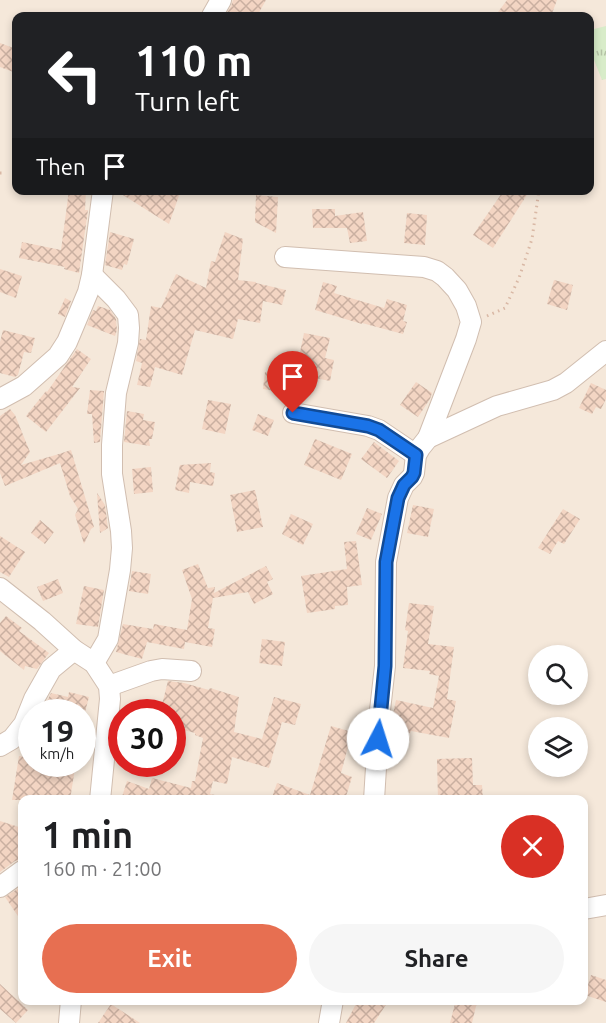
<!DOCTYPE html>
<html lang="en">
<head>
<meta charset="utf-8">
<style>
	:root { --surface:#fff; --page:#f6f6f6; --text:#202124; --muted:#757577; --accent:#e76f51 }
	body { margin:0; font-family:Ubuntu,sans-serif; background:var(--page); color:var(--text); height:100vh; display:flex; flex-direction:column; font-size:22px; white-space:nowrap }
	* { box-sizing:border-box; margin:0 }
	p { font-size:20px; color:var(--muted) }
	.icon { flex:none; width:33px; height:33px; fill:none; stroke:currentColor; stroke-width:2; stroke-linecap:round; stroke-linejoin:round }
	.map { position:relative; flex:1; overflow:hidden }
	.sheet { position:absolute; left:18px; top:795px; width:570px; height:210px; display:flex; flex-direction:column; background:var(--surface); border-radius:12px; box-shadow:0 3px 9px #0003 }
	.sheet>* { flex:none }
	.guide { position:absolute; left:12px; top:12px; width:582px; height:183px; border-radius:12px; box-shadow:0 3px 9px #0003; background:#202124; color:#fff; overflow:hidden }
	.buttons { position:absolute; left:528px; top:645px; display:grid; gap:12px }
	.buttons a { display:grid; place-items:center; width:60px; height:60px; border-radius:50%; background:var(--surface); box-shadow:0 3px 9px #0003; font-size:30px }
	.speed { position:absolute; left:18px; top:699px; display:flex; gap:12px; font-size:30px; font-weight:700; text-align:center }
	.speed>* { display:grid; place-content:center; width:78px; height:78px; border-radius:50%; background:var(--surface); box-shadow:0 3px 9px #0003; line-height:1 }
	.speed small { font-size:15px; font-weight:400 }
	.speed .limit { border:9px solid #d22; background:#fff; color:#111 }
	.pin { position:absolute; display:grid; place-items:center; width:51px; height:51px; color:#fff; margin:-62px -26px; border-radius:50% 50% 50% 0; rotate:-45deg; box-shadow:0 0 6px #0007 }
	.pin .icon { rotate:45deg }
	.me { position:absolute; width:66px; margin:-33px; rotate:5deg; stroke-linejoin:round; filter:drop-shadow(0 0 4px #0008) }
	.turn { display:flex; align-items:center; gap:21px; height:126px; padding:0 24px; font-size:27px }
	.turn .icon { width:78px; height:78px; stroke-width:2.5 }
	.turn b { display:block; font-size:42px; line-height:51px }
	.then { display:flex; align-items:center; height:57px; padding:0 24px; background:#0003; gap:12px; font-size:22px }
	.round { display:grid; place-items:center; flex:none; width:63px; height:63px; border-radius:32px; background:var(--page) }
	.overview { display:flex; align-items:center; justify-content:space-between; height:102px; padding:0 24px }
	h1 { font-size:36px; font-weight:700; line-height:45px }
	.primary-button { display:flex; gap:12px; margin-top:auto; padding:12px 24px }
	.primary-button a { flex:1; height:69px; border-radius:36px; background:var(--accent); color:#fff; font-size:24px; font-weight:700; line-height:69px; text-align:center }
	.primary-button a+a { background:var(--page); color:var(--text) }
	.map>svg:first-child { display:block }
	.residential { fill:#f5e8da; fill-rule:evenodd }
	.grass { fill:url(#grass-tufts) }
	.building { fill:url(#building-cross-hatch) }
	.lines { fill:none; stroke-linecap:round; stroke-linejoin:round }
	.minor-casing { stroke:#d1beb0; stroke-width:22 }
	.path { stroke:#d9b8a5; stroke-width:3; stroke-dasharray:1.5 4.5; stroke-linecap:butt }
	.minor { stroke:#fff; stroke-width:20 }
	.route-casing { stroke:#114b97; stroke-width:15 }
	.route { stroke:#1a73e8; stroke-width:10 }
</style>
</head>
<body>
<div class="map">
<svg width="606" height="1023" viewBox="0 0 606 1023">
	<defs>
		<pattern id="grass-tufts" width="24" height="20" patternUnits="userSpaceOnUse" patternTransform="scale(1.5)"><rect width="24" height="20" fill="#d8ecc9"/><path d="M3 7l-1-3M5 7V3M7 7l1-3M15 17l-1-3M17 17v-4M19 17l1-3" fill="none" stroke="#b4c2a5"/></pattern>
		<pattern id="building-cross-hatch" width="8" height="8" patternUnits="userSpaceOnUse" patternTransform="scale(1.5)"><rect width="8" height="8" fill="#f3d5c3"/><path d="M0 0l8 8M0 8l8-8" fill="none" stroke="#cab0a1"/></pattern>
	</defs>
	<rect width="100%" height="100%" fill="#fdf6ec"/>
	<!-- residential -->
	<path class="residential" d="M0,0H606V1023H0ZM16,16H590V190H16ZM538,656H578V694H538ZM32,712H82V764H32ZM122,712H172V764H122ZM538,728H578V766H538ZM22,800H584V1000H22Z"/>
	<!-- grass -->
	<path class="grass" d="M606,26V79L602,80L590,50V30Z"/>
	<!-- building -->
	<g class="building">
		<path d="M233,0H266L257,16H225L231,6Z"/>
		<path d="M507,0H557L551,16H495Z"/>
		<path d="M0,43L16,49V73L0,67Z"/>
		<path d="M69,190H86L85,210H88L79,273L64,269L65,267L19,258L22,242L61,250Z"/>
		<path d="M115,190H181L169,224Z"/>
		<path d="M504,190H530L493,248L473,235Z"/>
		<path d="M256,195L278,197L276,233L255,222Z"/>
		<path d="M312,209H335V216L363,212L367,241L350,243L347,228H313Z"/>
		<path d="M407,213L427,215L425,245L404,243Z"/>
		<path d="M110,232L134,239L127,265L124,264L122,270L105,265Z"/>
		<path d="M225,232L243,239L238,280L256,282V283L286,290L282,305L263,301L260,323L238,319L233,339L195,330L182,375L155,367L150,387L137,385L142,363L136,361L140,339L146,340L151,306L161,308L176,274L206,288L211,261L215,262Z"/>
		<path d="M0,269L22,276L16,298L0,292Z"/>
		<path d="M554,280L573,285L567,310L547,304Z"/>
		<path d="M323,282L337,286L334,293L384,308L387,299L407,305L403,321L407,322L403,334L362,323V324L315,310Z"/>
		<path d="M65,298L71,301L65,317L58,314Z"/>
		<path d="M98,306L110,310L116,319L117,330L115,336L87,325L93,310L96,311Z"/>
		<path d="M3,330L35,338L31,353L24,352L18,375L15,377L0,373V342Z"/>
		<path d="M304,333L330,338L325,358L334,360L330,381L284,372L287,355L299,357Z"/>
		<path d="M77,349L91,359L72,387L80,388L46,432L26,416L46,391L47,392Z"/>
		<path d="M265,372L289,376L286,393L263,389Z"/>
		<path d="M416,382L432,393L430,399L418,417L400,405Z"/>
		<path d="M591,383L606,390V399L601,409L596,407L592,414L579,408Z"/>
		<path d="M90,390L104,391L100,442L94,443L92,414H87Z"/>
		<path d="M208,400L231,404L225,434L202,429Z"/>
		<path d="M10,409L15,415L30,452L21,465L59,454V456V454L71,450L94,527L91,529L84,544L75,515L78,509L70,496L60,463L5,486L0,473V416Z"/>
		<path d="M127,411L144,414L143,420L155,422L152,439H149L150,446L124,442Z"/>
		<path d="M258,414L274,420L268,436L252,430Z"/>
		<path d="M315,439L352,454L341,480L304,465Z"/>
		<path d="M374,442L399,461L387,478L361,459Z"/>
		<path d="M211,463L210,472L215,473L213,486L190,482L189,493L175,490L180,465Z"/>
		<path d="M151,467L153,492L134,494L132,469Z"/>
		<path d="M255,490L263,527L237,532L230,495Z"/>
		<path d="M97,493L105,505L108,528L100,533Z"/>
		<path d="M413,505L434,509L428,537L407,533Z"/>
		<path d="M367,508L382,514L371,540L356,534Z"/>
		<path d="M563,509L580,519L564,544L558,541L550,554L538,548Z"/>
		<path d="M291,514L313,524L303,545L282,534Z"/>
		<path d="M40,520L54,532L45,544L31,533Z"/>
		<path d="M0,536L25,552L9,577L0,572Z"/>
		<path d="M356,541L362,585L347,587L348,605L335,606V609L307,613L301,576L347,569L344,542Z"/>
		<path d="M198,564L208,588L215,587L214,593L266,566L273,579L267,582L273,594L254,604L248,592L213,598L208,628L215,629L212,647L185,642L184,649L147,642L142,659L116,652L123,624L153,629L154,624L187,630L192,599L182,570Z"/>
		<path d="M132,571L151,574L148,594L129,591Z"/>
		<path d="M58,579L63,593L43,601L37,587Z"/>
		<path d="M84,586L104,590L98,627L76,624Z"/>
		<path d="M409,603L434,606L428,644L454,647L447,699L456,701L449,738L411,731L410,733L390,729L396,700L433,708L439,676L429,674L430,671L403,668L408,631L405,630Z"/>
		<path d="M6,616L22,628L19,631L49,653L37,669L25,666L24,670L0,651V623Z"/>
		<path d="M262,639L285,642L282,666L259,663Z"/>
		<path d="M168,681L184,683L209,690L210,688L239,697L234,732L262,739L274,697L301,704L295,725L282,722L269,768L232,757L227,784L213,781L210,794L215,795V800H121L127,781L149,789L152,778L191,788L192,781H195L203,738L195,735V733L172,727V712H160Z"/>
		<path d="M69,692L89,697L85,712H42L51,693L68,697Z"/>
		<path d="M331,726L352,732L341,773L352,777L345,800H271L277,783L310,795Z"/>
		<path d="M19,756L32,758V764H51L75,768L70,800H12Z"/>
		<path d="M472,758L473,785H482L483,800H438L437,759Z"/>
		<path d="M0,821L22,828V859L15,861L0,872Z"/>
		<path d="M22,886V922L5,897Z"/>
		<path d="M591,975L606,980V1002L585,995Z"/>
		<path d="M0,984L28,1010L16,1023L0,1009Z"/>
		<path d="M358,1000H389L374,1023H346Z"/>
		<path d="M456,1000H470L477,1002L472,1023H450Z"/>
		<path d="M111,1004L140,1023H98Z"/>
	</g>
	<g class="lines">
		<defs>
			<g id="minor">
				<path d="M212,16L221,0"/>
				<path d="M285,257L424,267L437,271L445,277L457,290L466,306L471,322L466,339L428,438"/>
				<path d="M92,275L116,299L128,315L129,328L128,343L116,393L112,445V474L121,531L122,548L120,570L108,639L94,663"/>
				<path d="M0,399L24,386L58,356L67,342L88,292L92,275L103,190"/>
				<path d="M293,413L368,426L379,430L416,455"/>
				<path d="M0,588L42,621L74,650L94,663L109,686L110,699L100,800"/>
				<path d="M109,686L151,671L162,669L191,671"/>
				<path d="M0,746L12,739L24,724L34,699L51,669L74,650"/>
				<path d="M374,800L379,719L385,666L386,562L398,498L404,485L412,477L414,473L416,455L420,448L428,438L497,406L553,390L566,383L606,351"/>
				<path d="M0,887L22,871"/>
				<path d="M584,909L606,905"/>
				<path d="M69,1023L71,1000"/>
				<path d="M329,1023L333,1000"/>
			</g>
		</defs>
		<!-- minor casing -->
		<use href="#minor" class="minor-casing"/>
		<!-- path -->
		<g class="path">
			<path d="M0,173H2"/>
			<path d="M487,316L505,308L519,278L532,239L539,190"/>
		</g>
		<!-- minor -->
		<use href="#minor" class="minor"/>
	</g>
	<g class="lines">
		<defs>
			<path id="route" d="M293,413L368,426L379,430L416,455L414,473L412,477L404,485L398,498L386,562L385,666L378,739"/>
		</defs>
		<!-- route casing -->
		<use href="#route" class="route-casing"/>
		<!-- route -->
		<use href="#route" class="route"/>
	</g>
</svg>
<div class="buttons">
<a><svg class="icon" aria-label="search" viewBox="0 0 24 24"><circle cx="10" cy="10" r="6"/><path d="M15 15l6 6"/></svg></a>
<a><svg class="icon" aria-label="layers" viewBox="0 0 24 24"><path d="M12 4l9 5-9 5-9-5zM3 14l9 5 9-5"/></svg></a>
</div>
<div class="speed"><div>19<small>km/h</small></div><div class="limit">30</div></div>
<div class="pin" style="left:293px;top:413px;background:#d93025"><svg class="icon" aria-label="arrive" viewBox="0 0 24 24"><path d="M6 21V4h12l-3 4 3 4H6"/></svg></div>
<svg class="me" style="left:378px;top:739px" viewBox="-20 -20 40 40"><circle r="19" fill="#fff"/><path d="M0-13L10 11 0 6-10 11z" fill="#1a73e8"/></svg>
<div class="guide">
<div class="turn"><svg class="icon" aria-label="left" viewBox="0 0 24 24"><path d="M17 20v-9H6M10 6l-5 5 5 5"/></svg><div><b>110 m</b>Turn left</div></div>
<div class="then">Then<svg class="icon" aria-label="arrive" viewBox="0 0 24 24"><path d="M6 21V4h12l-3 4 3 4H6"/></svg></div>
</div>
<section class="sheet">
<div class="overview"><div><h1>1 min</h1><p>160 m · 21:00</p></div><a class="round" style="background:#d93025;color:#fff"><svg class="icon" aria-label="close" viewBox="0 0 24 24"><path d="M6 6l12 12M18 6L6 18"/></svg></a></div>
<div class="primary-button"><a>Exit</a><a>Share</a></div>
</section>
</div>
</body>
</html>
